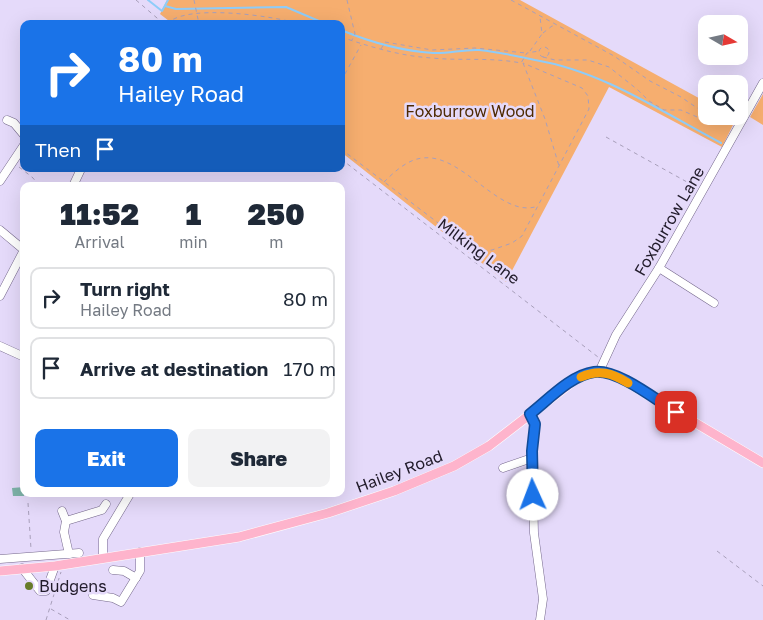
<!DOCTYPE html>
<html lang="en">
<head>
<meta charset="utf-8">
<style>
	:root { --surface:#fff; --page:#f2f2f3; --text:#1f2937; --muted:#747a83; --line:#e0e1e3; --accent:#1a73e8 }
	body { margin:0; font-family:"Golos Text",sans-serif; background:var(--page); color:var(--text); height:100vh; display:flex; flex-direction:column; font-size:19px; white-space:nowrap }
	* { box-sizing:border-box; margin:0 }
	p { font-size:16px; color:var(--muted) }
	.icon { flex:none; width:28px; height:28px; fill:none; stroke:currentColor; stroke-width:2; stroke-linecap:round; stroke-linejoin:round }
	.map { position:relative; flex:1; overflow:hidden }
	.sheet { position:absolute; left:20px; top:182px; width:325px; height:315px; display:flex; flex-direction:column; background:var(--surface); border-radius:10px; box-shadow:0 5px 20px #0002 }
	.sheet>* { flex:none }
	.hud { position:absolute; left:20px; top:20px; width:325px; height:152px; border-radius:10px; box-shadow:0 5px 20px #0002; background:#1a73e8; color:#fff; overflow:hidden }
	.needle { width:32px; rotate:99deg }
	.controls { position:absolute; left:698px; top:15px; display:grid; gap:10px }
	.controls a { display:grid; place-items:center; width:50px; height:50px; border-radius:10px; background:var(--surface); box-shadow:0 5px 20px #0002; font-size:25px }
	.pin { position:absolute; display:grid; place-items:center; width:42px; height:42px; color:#fff; margin:-21px; border-radius:10px; box-shadow:0 2px 8px #0006 }
	.me { position:absolute; width:55px; margin:-28px; rotate:358deg; stroke-linejoin:round; filter:drop-shadow(0 0 4px #0008) }
	.turn { display:flex; align-items:center; gap:18px; height:105px; padding:0 15px; font-size:22px }
	.turn .icon { width:65px; height:65px; stroke-width:2.5 }
	.turn b { display:block; font-size:35px; line-height:42px }
	.then { display:flex; align-items:center; height:48px; padding:0 15px; background:#0003; gap:10px; font-size:19px }
	.eta { display:flex; justify-content:space-evenly; align-items:center; height:85px; text-align:center }
	.eta b { font-size:30px; font-weight:800; line-height:35px }
	.primary-button { display:flex; gap:10px; margin-top:auto; padding:10px 15px }
	.primary-button a { flex:1; height:58px; border-radius:10px; background:var(--accent); color:#fff; font-size:20px; font-weight:800; line-height:58px; text-align:center }
	.primary-button a+a { background:var(--page); color:var(--text) }
	ul { padding:0; list-style:none }
	li { display:flex; align-items:center; gap:15px; height:62px; margin:0 10px 8px; padding:0 5px; border:2px solid var(--line); border-radius:10px }
	li div { flex:1 }
	li b { display:block; font-size:19px }
	li em { font-style:normal }
	.map>svg:first-child { display:block }
	.green { fill:#f6ae6f }
	.lines { fill:none; stroke-linecap:round; stroke-linejoin:round }
	.stream { stroke:#8eccf9; stroke-width:2 }
	.building { fill:#7db2a8 }
	.minor-casing { stroke:#74678b; stroke-width:9 }
	.major-casing { stroke:#fff; stroke-width:10 }
	.path { stroke:#a89fba; stroke-width:1; stroke-dasharray:4 4; stroke-linecap:butt }
	.minor { stroke:#fff; stroke-width:8 }
	.major { stroke:#feb4cc; stroke-width:9 }
	.route-casing { stroke:#114b97; stroke-width:12 }
	.route { stroke:#1a73e8; stroke-width:9 }
	.slow { stroke:#f59e0b; stroke-width:9 }
	.poi-dot { fill:#687b2a; stroke:#e5dafa; stroke-width:2 }
	.labels { text-anchor:middle; stroke-width:5; stroke-linejoin:round; paint-order:stroke }
	.park-label { font-size:16px; fill:#4e2a03; stroke:#e5dafa }
	.street-label { font-size:16px; fill:#211b2a; stroke:#e5dafa }
	.poi-label { font-size:16px; fill:#211b2a; stroke:#e5dafa; text-anchor:start }
</style>
</head>
<body>
<div class="map">
<svg width="763" height="620" viewBox="0 0 763 620">
	<rect width="100%" height="100%" fill="#e5dafa"/>
	<!-- green -->
	<g class="green">
		<path d="M167,0H520L706,102V116H732L736,119L722,147L609,87L506,282L341,152V24H173L160,14Z"/>
		<path d="M763,94V125L750,117Z"/>
	</g>
	<g class="lines">
		<!-- stream -->
		<g class="stream">
			<path d="M148,0L162,11L168,0"/>
			<path d="M165,6L176,9L286,7L326,24"/>
			<path d="M341,30C370,42 402,51 433,53C448,54 464,49 479,50C497,52 517,56 535,60C602,71 662,112 721,143"/>
		</g>
	</g>
	<!-- building -->
	<path class="building" d="M24,487V496H13L12,488Z"/>
	<g class="lines">
		<defs>
			<g id="minor">
				<path d="M7,120L14,123L24,135"/>
				<path d="M0,181L24,145"/>
				<path d="M73,186L81,169"/>
				<path d="M0,230L24,250"/>
				<path d="M659,268L714,303"/>
				<path d="M0,296L24,250"/>
				<path d="M0,346L22,356"/>
				<path d="M599,372L616,335L659,268L763,83"/>
				<path d="M530,414L535,424L532,451L534,533L543,599L540,620"/>
				<path d="M503,468L532,458"/>
				<path d="M62,511L66,521L64,532L69,554"/>
				<path d="M66,521L102,510L106,504"/>
				<path d="M103,558V539L130,494"/>
				<path d="M0,559L79,553"/>
				<path d="M22,568L40,591H46L55,566"/>
				<path d="M113,570L124,571L136,578"/>
				<path d="M93,595L113,598L121,602L140,571V552"/>
			</g>
			<path id="major" d="M0,571L55,566L239,537L328,513L394,491L454,466L489,446L576,379L594,372L613,374L763,463"/>
		</defs>
		<!-- minor casing -->
		<use href="#minor" class="minor-casing"/>
		<!-- major casing -->
		<use href="#major" class="major-casing"/>
		<!-- path -->
		<g class="path">
			<path d="M136,0L164,24"/>
			<path d="M194,0L199,24"/>
			<path d="M347,0L355,34L352,40"/>
			<path d="M511,0L614,56L650,81L681,97L706,114"/>
			<path d="M167,24C185,3 274,16 300,24"/>
			<path d="M543,33L552,26H556"/>
			<path d="M341,37C371,47 400,56 432,58C462,61 490,57 521,63L527,53L539,51"/>
			<circle cx="544" cy="52" r="5"/>
			<path d="M381,49L385,42L432,50L475,48L526,53"/>
			<path d="M530,51L542,34L540,17"/>
			<path d="M543,57L555,60H588L609,67L638,90L649,101L664,110H681L704,120L709,116"/>
			<path d="M523,63L545,119L559,166"/>
			<path d="M341,81L361,45"/>
			<path d="M606,137L696,187"/>
			<path d="M341,149L475,251L492,250L512,243L522,236L589,109L588,96L582,88L523,63"/>
			<path d="M341,159L598,357"/>
			<path d="M19,167L32,177L40,186"/>
			<path d="M384,182C394,172 408,159 423,158C463,153 501,220 538,206"/>
			<path d="M28,503L31,549"/>
			<path d="M717,551L763,586"/>
			<path d="M51,609L70,620"/>
			<path d="M46,620L61,572"/>
		</g>
		<!-- minor -->
		<use href="#minor" class="minor"/>
		<!-- major -->
		<use href="#major" class="major"/>
	</g>
	<g class="lines">
		<defs>
			<path id="route" d="M533,495L532,451L535,424L530,414C548,400 571,375 594,372C618,369 656,400 676,412"/>
		</defs>
		<!-- route casing -->
		<use href="#route" class="route-casing"/>
		<!-- route -->
		<use href="#route" class="route"/>
		<!-- slow -->
		<path class="slow" d="M581,377C599,369 612,373 628,383"/>
	</g>
	<!-- markers -->
	<circle class="poi-dot" cx="29" cy="586" r="5"/>
	<g class="labels">
		<!-- park labels -->
		<g class="park-label">
			<text x="470" y="117">Foxburrow Wood</text>
		</g>
		<!-- street labels -->
		<g class="street-label">
			<text transform="translate(669 221) rotate(-60)" y="6">Foxburrow Lane</text>
			<text transform="translate(479 251) rotate(37)" y="6">Milking Lane</text>
			<text transform="translate(399 471) rotate(-21)" y="6">Hailey Road</text>
		</g>
		<!-- poi labels -->
		<g class="poi-label">
			<text x="39" y="592">Budgens</text>
		</g>
	</g>
</svg>
<div class="controls">
<a><svg class="needle" viewBox="-14 -14 28 28"><path d="M0-13l5 13h-10z" fill="#e53935"/><path d="M0 13l5-13h-10z" fill="#747a83"/></svg></a>
<a><svg class="icon" aria-label="search" viewBox="0 0 24 24"><circle cx="10" cy="10" r="6"/><path d="M15 15l6 6"/></svg></a>
</div>
<div class="pin" style="left:676px;top:412px;background:#d93025"><svg class="icon" aria-label="arrive" viewBox="0 0 24 24"><path d="M6 21V4h12l-3 4 3 4H6"/></svg></div>
<svg class="me" style="left:533px;top:495px" viewBox="-20 -20 40 40"><circle r="19" fill="#fff"/><path d="M0-13L10 11 0 6-10 11z" fill="#1a73e8"/></svg>
<div class="hud">
<div class="turn"><svg class="icon" aria-label="right" viewBox="0 0 24 24"><path d="M7 20v-9h11M14 6l5 5-5 5"/></svg><div><b>80 m</b>Hailey Road</div></div>
<div class="then">Then<svg class="icon" aria-label="arrive" viewBox="0 0 24 24"><path d="M6 21V4h12l-3 4 3 4H6"/></svg></div>
</div>
<section class="sheet">
<div class="eta">
<div><b>11:52</b><p>Arrival</p></div>
<div><b>1</b><p>min</p></div>
<div><b>250</b><p>m</p></div>
</div>
<ul>
<li><svg class="icon" aria-label="right" viewBox="0 0 24 24"><path d="M7 20v-9h11M14 6l5 5-5 5"/></svg><div><b>Turn right</b><p>Hailey Road</p></div><em>80 m</em></li>
<li><svg class="icon" aria-label="arrive" viewBox="0 0 24 24"><path d="M6 21V4h12l-3 4 3 4H6"/></svg><div><b>Arrive at destination</b></div><em>170 m</em></li>
</ul>
<div class="primary-button"><a>Exit</a><a>Share</a></div>
</section>
</div>
</body>
</html>
